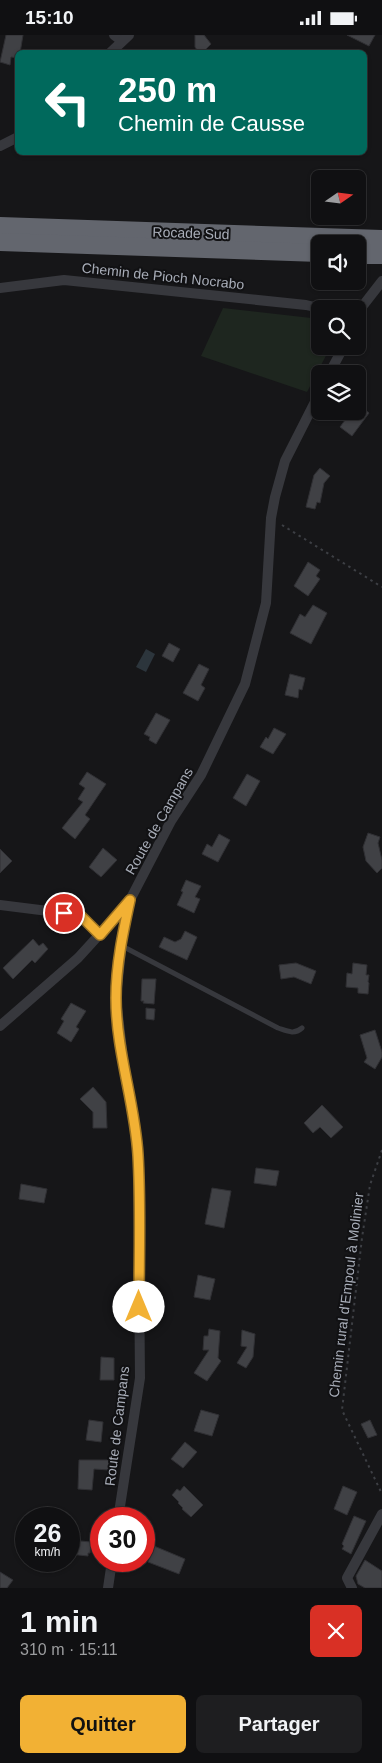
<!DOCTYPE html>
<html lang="fr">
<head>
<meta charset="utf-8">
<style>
	:root { --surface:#101012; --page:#1e1e20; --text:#f1f3f6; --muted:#9c9d9f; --line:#303032; --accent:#f2b134 }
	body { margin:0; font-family:Arial,sans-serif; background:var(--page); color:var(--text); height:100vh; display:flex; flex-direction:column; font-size:19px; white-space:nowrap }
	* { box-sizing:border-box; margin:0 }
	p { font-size:16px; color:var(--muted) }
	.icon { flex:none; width:28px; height:28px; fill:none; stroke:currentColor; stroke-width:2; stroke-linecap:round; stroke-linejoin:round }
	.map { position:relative; height:1553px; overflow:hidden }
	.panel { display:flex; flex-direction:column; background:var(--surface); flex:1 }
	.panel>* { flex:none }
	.top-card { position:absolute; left:15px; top:15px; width:352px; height:105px; border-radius:8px; box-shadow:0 1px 4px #0004,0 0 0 1px var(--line); background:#00695c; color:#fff; overflow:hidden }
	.needle { width:32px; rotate:76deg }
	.tools { position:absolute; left:311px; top:135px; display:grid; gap:10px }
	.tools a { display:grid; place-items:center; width:55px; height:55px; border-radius:8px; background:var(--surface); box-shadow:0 1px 4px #0004,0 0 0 1px var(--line); font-size:25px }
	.speed { position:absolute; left:15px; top:1472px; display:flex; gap:10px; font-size:25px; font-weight:700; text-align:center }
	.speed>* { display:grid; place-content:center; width:65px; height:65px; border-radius:50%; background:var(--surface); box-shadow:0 1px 4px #0004,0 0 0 1px var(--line); line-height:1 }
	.speed small { font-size:12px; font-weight:400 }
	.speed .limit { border:8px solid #d22; background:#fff; color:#111 }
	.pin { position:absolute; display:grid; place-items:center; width:42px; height:42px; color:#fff; margin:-21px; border:2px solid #fff; border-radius:50%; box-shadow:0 1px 5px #0007 }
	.me { position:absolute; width:55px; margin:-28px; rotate:0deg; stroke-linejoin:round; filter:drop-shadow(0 0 4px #0008) }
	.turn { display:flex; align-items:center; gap:18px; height:105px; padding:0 20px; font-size:22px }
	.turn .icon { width:65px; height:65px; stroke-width:2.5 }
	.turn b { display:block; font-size:35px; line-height:42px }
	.round { display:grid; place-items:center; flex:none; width:52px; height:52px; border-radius:8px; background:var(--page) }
	.headline { display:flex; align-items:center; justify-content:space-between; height:85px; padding:0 20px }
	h1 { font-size:30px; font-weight:700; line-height:38px }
	.button { display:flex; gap:10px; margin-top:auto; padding:10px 20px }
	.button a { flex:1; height:58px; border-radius:8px; background:var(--accent); color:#111; font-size:20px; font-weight:700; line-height:58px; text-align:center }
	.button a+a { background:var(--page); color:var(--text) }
	.status { display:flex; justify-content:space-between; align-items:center; height:35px; padding:0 25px; background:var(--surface); direction:ltr }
	.status svg { height:14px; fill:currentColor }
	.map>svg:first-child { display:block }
	.green { fill:#1e261f }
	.water { fill:#2c353c }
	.building { fill:#404145; stroke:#303034 }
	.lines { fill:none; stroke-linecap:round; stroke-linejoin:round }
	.path { stroke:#3d3f44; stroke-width:2; stroke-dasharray:2.5 4; stroke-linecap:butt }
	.lane { stroke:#37383d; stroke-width:5 }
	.street { stroke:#37383d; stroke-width:10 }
	.highway { stroke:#63666e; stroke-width:18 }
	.route-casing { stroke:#9d7322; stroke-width:12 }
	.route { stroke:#f2b134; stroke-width:9 }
	.labels { text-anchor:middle; stroke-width:4; stroke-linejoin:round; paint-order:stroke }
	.street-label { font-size:14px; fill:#a8adb8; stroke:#111113 }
</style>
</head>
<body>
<div class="status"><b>15:10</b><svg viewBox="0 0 49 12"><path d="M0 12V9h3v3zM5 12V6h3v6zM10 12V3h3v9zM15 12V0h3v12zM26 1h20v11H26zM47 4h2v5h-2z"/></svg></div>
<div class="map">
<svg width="382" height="1553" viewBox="0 0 382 1553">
	<rect width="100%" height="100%" fill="#161618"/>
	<!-- green -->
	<path class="green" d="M223,273L320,284V311H331L307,357L201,321Z"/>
	<!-- water -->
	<path class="water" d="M146,614L155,619L146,637L136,632Z"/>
	<!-- building -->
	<g class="building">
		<path d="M6,0H23L20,18H18V23L11,22L10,30L0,27Z"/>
		<path d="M195,0H204L211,9L202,18H199L195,12Z"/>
		<path d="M347,0H375L369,11Z"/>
		<path d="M358,369L369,378L352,401L340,392L351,377L358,381Z"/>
		<path d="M320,433L330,441L324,448L320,468L317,467L315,474L306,472L314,440Z"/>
		<path d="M308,527L320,535L316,541L320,544L308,561L294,551Z"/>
		<path d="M313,570L327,578L311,609L290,598L300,579L305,582Z"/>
		<path d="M169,608L180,614L173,627L162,621Z"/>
		<path d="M199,629L209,634L201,650L205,653L198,666L183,658Z"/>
		<path d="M290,639L305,643L302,655L299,654L298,663L285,660Z"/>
		<path d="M156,678L170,685L156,709L149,705L150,702L144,699Z"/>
		<path d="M274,693L286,699L273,719L260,712L266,702L268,704Z"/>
		<path d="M87,737L106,749L85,780L90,784L75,804L62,793L83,767L78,764L85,753L79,749Z"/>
		<path d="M247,739L260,746L246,771L233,763Z"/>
		<path d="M368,798L380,802L378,808L382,825V833L377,838L366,826L363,812Z"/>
		<path d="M219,799L230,805L218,827L202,819L207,809L212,812Z"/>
		<path d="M103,813L117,825L101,842L89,832Z"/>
		<path d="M0,814L12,826L0,838Z"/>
		<path d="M186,845L201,851L195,862L200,864L194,878L177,870L183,857L181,856Z"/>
		<path d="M185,896L197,902L187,925L159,912L164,902L175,907L181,904Z"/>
		<path d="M33,904L39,911L43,908L48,914L35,928L32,925L13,944L3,933Z"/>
		<path d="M296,928L316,936L311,949L294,942L281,944L279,930Z"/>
		<path d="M353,928L367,930L366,940H369L368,947L369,948L368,959L358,958V953L346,952L347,938L352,939Z"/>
		<path d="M142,944H156L154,969L143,968L144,966H141Z"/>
		<path d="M71,968L86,976L76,992L79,994L71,1007L57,998L64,986L61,984Z"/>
		<path d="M146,973L155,974L154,985L146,984Z"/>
		<path d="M375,995L382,1017V1022L375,1034L364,1027L367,1023L360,1000Z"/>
		<path d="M93,1052L106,1067L107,1093H93V1077L80,1064Z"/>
		<path d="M322,1070L343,1092L331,1103L320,1092L313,1098L304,1088Z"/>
		<path d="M256,1133L279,1136L276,1151L254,1148Z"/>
		<path d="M21,1149L47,1154L44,1168L19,1164Z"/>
		<path d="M212,1153L231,1156L224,1193L205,1189Z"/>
		<path d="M198,1240L215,1244L210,1265L194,1262Z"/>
		<path d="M209,1294L220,1296L218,1323L221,1326L207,1346L194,1338L209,1315H203L204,1301H208Z"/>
		<path d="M242,1295L255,1299L253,1322L246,1333L237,1328L247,1312L241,1311Z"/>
		<path d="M101,1322L114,1323V1345H100Z"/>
		<path d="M201,1375L219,1380L212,1401L194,1396Z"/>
		<path d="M89,1385L103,1387L101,1407L86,1405Z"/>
		<path d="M370,1385L377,1400L368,1403L361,1389Z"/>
		<path d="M185,1407L197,1417L183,1433L171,1424Z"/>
		<path d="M79,1425H109V1435L94,1434L92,1455L78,1454Z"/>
		<path d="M184,1451L203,1470L191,1482L182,1474L183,1473L178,1468L179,1467L172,1460L177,1454L180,1456Z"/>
		<path d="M343,1451L357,1457L347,1480L334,1474Z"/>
		<path d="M354,1481L366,1486L351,1519L342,1514L344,1511L342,1509Z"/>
		<path d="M70,1505L91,1507L90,1518H88V1521L69,1519Z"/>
		<path d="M154,1511L185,1524L179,1539L148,1527Z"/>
		<path d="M365,1525L382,1536V1553H365L358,1549L356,1541Z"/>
		<path d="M0,1537L13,1545L7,1553H0Z"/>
	</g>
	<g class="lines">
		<!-- path -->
		<g class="path">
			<path d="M282,490L382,552"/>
			<path d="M382,1115L370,1150L362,1203L342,1375L382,1459"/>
		</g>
		<!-- lane -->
		<path class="lane" d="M122,911L278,993C287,996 294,1000 302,993"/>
		<!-- street -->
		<g class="street">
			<path d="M114,0L122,6"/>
			<path d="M110,18L129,0"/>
			<path d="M0,111L18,102"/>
			<path d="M0,253L64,245L306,270L323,274"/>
			<path d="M358,277L382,246"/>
			<path d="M329,339L344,311"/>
			<path d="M0,870L80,880L99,900"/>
			<path d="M0,991L78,923L130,866"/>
			<path d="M118,1484L140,1343L138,1120L134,1082L124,1032L116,963L123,897L130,865L171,786L201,740L245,649L266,568L271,483L275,462L285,426L320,357"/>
			<path d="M108,1553L112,1526"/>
			<path d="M352,1553L347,1543L382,1479"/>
		</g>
		<!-- highway -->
		<g class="highway">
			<path d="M0,191L382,204"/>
			<path d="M0,207L320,218"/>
			<path d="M358,220H382"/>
		</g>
	</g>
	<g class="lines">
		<defs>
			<path id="route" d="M64,878L80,880L100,900L130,865C123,897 116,930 116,963C116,1016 135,1068 138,1120C141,1171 139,1222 139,1272"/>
		</defs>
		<!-- route casing -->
		<use href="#route" class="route-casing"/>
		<!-- route -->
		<use href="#route" class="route"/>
	</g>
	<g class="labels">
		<!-- street labels -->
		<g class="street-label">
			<text transform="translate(191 198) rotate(2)" y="5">Rocade Sud</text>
			<text transform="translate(163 241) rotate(6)" y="5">Chemin de Pioch Nocrabo</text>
			<text transform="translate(159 786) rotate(-60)" y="5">Route de Campans</text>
			<text transform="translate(346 1260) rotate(-83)" y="5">Chemin rural d'Empoul à Molinier</text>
			<text transform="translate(117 1391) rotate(-83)" y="5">Route de Campans</text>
		</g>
	</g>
</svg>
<div class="tools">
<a><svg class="needle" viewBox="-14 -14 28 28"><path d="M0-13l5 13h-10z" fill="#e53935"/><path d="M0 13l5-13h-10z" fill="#9c9d9f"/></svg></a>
<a><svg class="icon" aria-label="sound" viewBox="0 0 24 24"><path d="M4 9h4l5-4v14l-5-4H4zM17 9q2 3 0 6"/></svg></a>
<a><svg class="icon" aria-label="search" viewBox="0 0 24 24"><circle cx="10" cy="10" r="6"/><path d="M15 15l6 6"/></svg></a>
<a><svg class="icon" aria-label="layers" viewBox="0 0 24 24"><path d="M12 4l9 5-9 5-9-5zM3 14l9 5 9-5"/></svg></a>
</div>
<div class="speed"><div>26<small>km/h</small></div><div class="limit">30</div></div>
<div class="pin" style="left:64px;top:878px;background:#d93025"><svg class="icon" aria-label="arrive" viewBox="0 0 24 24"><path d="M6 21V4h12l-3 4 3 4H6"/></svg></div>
<svg class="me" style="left:139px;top:1272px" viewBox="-20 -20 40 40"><circle r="19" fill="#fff"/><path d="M0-13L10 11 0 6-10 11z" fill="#f2b134"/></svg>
<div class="top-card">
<div class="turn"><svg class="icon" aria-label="left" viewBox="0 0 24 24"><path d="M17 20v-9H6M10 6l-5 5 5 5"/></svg><div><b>250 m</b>Chemin de Causse</div></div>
</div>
</div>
<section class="panel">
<div class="headline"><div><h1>1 min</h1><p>310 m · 15:11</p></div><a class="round" style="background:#d93025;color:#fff"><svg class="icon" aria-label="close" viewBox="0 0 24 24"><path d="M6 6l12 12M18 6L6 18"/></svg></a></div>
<div class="button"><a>Quitter</a><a>Partager</a></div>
</section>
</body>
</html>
